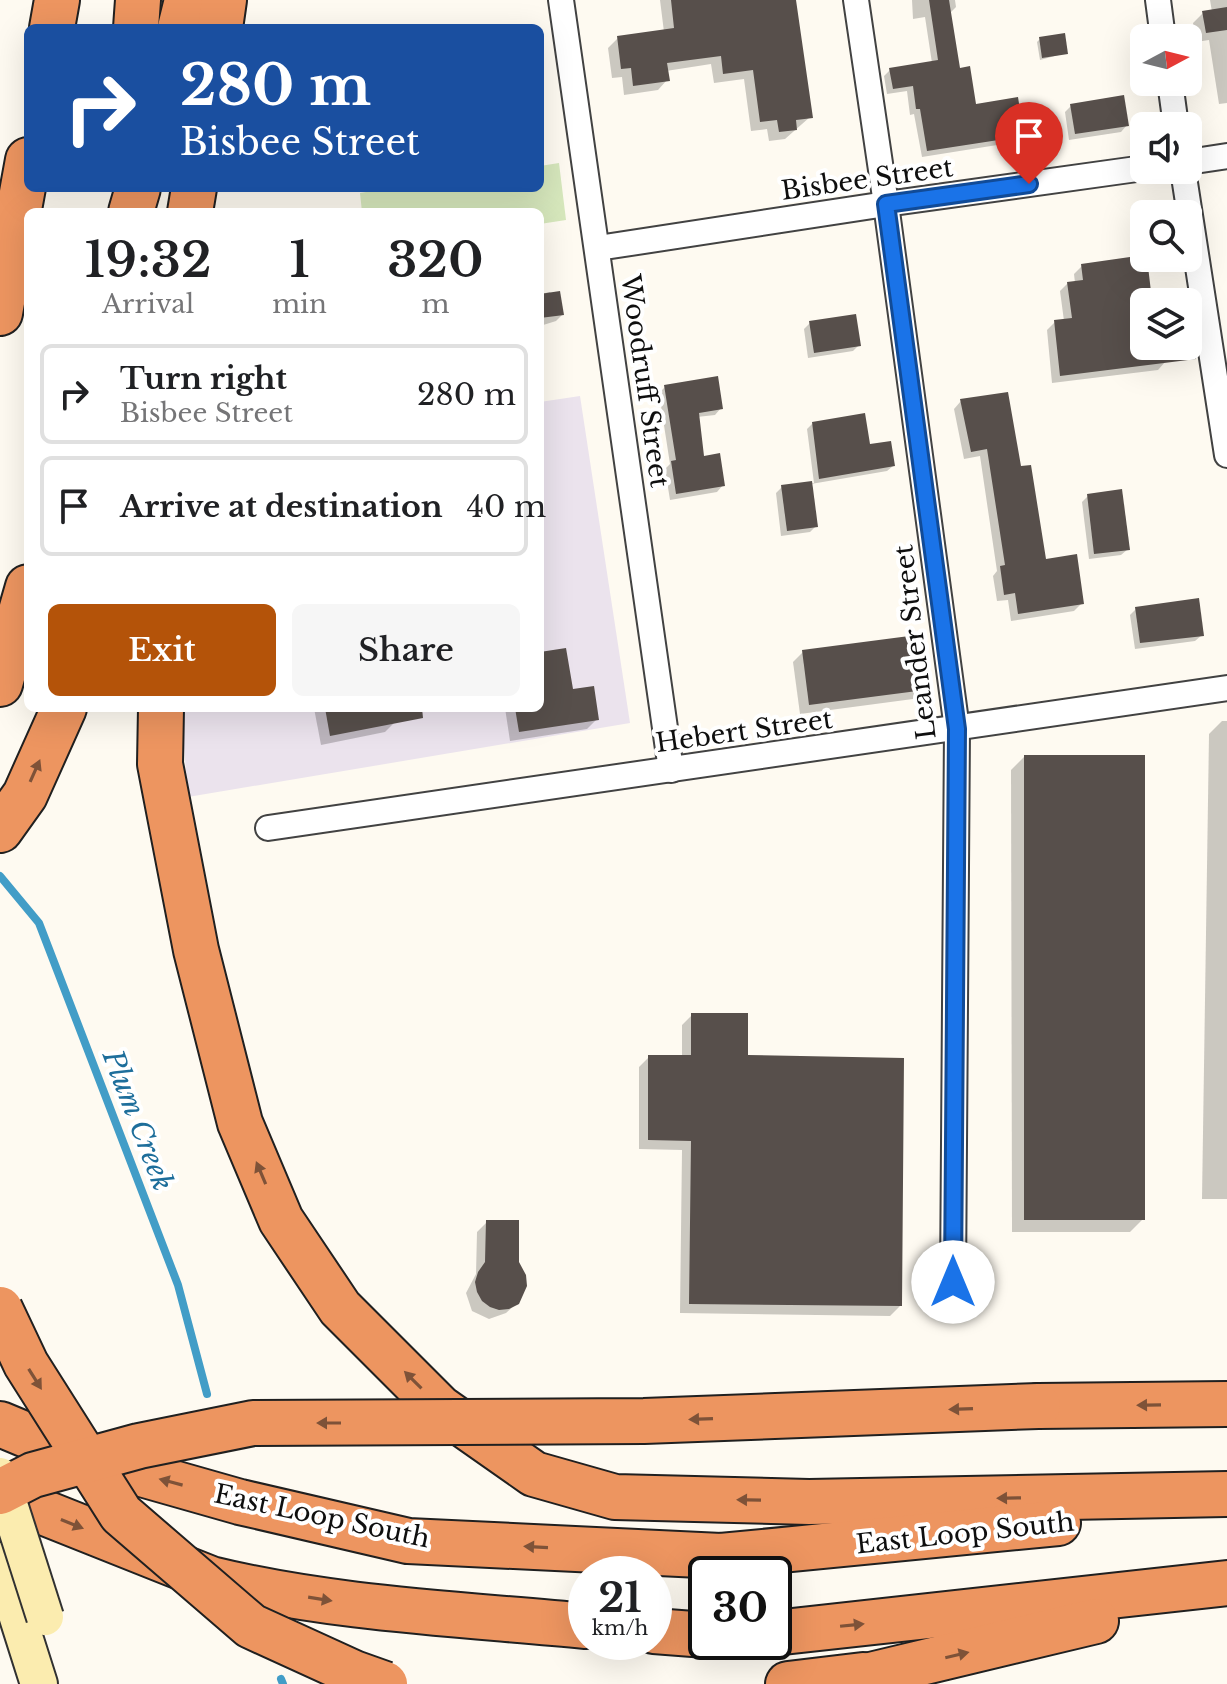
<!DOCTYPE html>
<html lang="en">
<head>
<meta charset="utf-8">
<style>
	:root { --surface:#fff; --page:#f6f6f6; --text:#202124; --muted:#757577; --line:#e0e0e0; --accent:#b45309 }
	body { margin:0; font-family:"Libre Baskerville",serif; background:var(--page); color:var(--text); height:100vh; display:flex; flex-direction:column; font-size:30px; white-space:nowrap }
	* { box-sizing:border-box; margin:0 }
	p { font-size:26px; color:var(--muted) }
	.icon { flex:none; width:44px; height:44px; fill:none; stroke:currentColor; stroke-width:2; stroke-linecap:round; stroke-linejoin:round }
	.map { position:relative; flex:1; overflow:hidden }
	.drawer { position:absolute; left:24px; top:208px; width:520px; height:504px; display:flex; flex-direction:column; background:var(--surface); border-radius:12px; box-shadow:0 8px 32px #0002 }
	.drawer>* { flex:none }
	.guide { position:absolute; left:24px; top:24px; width:520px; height:168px; border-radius:12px; box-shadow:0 8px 32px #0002; background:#1a4fa0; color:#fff; overflow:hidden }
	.needle { width:52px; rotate:83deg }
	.buttons { position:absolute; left:1130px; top:24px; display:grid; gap:16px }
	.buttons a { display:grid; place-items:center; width:72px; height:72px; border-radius:12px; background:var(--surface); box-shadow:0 8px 32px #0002; font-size:40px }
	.speed { position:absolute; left:568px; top:1556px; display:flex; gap:16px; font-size:40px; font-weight:700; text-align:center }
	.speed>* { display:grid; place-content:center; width:104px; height:104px; border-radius:50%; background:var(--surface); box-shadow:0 8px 32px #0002; line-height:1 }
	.speed small { font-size:20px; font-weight:400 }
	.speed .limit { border:4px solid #111; border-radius:12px; background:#fff; color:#111 }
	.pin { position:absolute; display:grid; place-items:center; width:68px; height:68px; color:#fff; margin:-82px -34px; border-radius:50% 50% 50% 0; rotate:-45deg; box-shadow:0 0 8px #0007 }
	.pin .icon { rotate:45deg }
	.me { position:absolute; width:88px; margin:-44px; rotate:0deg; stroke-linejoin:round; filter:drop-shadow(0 0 6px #0008) }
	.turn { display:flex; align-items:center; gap:28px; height:168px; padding:0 24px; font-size:36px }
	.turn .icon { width:104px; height:104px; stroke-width:2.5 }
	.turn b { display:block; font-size:56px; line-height:68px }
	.eta { display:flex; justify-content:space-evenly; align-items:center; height:136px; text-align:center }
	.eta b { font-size:48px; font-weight:600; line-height:56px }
	.action { display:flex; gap:16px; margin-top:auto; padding:16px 24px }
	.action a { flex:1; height:92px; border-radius:12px; background:var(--accent); color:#fff; font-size:32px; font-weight:600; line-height:92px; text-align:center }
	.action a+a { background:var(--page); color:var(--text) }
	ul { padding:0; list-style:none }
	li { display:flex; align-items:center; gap:24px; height:100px; margin:0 16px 12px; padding:0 8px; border:4px solid var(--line); border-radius:12px }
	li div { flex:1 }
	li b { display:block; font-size:30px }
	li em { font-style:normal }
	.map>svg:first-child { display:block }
	.industrial { fill:#ebe3ed }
	.park { fill:#d6e7bc }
	.shadow { fill:#0003 }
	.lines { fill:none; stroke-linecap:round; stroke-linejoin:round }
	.stream { stroke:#429dc7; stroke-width:8 }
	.building { fill:#574f4b }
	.minor-casing { stroke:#424242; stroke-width:28 }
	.secondary-casing { stroke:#313131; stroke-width:40 }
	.motorway-casing { stroke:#202020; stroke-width:48 }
	.minor { stroke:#fff; stroke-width:24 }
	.secondary { stroke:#fbecaf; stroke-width:36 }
	.motorway { stroke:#ed9560; stroke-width:44 }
	.secondary-bridge-casing { stroke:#313131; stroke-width:40; stroke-linecap:butt }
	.motorway-bridge-casing { stroke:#202020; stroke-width:48; stroke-linecap:butt }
	.secondary-bridge { stroke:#fbecaf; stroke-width:36 }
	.motorway-bridge { stroke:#ed9560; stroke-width:44 }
	.oneway { fill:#7e5238 }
	.route-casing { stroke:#114b97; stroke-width:20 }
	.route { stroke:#1a73e8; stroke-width:14 }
	.labels { text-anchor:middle; stroke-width:8; stroke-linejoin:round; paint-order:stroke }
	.street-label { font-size:26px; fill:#0f0f0f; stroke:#fff }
	.water-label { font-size:28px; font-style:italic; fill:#1d6e9b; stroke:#fff }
</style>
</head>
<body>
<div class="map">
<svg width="1227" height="1684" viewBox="0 0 1227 1684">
	<rect width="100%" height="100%" fill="#fefaf1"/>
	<!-- industrial -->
	<path class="industrial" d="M580,396L630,723L188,797L181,708H540V402Z"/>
	<!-- park -->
	<path class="park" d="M559,163L566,220L540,224V212H362L360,193L390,188H540V166Z"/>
	<!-- shadow -->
	<g class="shadow">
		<path d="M660,0H794L810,117L785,139L769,141L767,129L751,131L744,79L714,83L711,64L666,71L667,80L658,90L624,95L622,77L612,78L608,48L618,38L664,32Z"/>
		<path d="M912,0H955L956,7L949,14L958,70L974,106L1022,135L1016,142L922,157L914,114L910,115L907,91L887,94L884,76L890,70L932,63L925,17L913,19Z"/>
		<path d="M1210,0H1227V103L1219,104L1209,40L1196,42L1193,23L1203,13L1212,12Z"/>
		<path d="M1040,39L1066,53L1040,60L1037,42Z"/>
		<path d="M1071,106L1127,125L1121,132L1069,140L1065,112Z"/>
		<path d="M1145,258L1150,302H1144V346H1163L1165,362L1158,370L1052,383L1047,330L1055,322L1064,321L1060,291L1068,283H1075L1074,274L1082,266Z"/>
		<path d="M550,292L562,315L556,321L540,326V294Z"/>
		<path d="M810,323L859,345L853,351L808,358L804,329Z"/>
		<path d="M665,387L721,408L715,415L697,417L702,458L723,485L717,492L670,500L665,469L670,464L659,393Z"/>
		<path d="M961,401L1019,468L1044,561L1082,603L1074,611L1011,621L1008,600L997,601L993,576L997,571L980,456L964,459L954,409Z"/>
		<path d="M812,424L868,447L893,466L887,471L811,484L816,526L810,532L781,536L776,493L782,487L814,483L807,429Z"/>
		<path d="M1088,496L1128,549L1121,555L1089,559L1082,502Z"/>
		<path d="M1136,609L1202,635L1195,641L1135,649L1130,615Z"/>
		<path d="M803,652L922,689L913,699L800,714L793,662Z"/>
		<path d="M540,654L597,719L587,729L510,741L505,708H540Z"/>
		<path d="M314,708H393L395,722L385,732L321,745Z"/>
		<path d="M1222,721H1227V1199H1202L1209,734Z"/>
		<path d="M1024,757L1143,1219L1130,1232H1012L1011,770Z"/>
		<path d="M692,1015L746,1057L900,1306L890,1316L680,1313L682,1150L639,1149V1067L649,1057H682V1025Z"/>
		<path d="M487,1222L517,1303L506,1313L489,1319L472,1311L466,1293L476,1274L477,1232Z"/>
	</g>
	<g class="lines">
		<!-- stream -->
		<g class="stream">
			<path d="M0,876L39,923L178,1285L207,1394"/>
			<path d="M281,1679L283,1684"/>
		</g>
	</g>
	<!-- building -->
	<g class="building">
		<path d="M671,0H796L813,118L796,120L797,130L779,132L777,120L760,122L753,70L723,74L721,56L667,63L670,81L633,86L631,68L621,69L617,36L674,28Z"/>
		<path d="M929,0H949L960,68L970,66L976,104L1018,97L1024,136L927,151L920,109H916L913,86L893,89L889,68L938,60Z"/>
		<path d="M1227,7V30L1206,33L1202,11Z"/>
		<path d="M1065,33L1068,54L1042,58L1039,37Z"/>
		<path d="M1124,95L1129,126L1075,134L1070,104Z"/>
		<path d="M1144,255L1147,258L1152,300L1144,302V346H1195L1196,359L1060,376L1054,320L1072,318L1067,282L1083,280L1081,264Z"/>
		<path d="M560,291L564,315L540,318V294Z"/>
		<path d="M856,314L861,346L814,353L809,321Z"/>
		<path d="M718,376L723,409L699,413L704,456L720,453L725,486L676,494L671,461L676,460L664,385Z"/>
		<path d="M1008,392L1021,466L1031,465L1046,559L1077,554L1084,604L1018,614L1015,593L1004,595L1000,566L1005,565L987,449L971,452L960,399Z"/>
		<path d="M865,413L870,444L891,441L895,466L819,479L812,422Z"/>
		<path d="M812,481L818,527L787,531L781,485Z"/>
		<path d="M1122,489L1130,550L1094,554L1087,494Z"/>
		<path d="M1199,598L1204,636L1140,643L1135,607Z"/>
		<path d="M917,635L925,690L809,705L802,650Z"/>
		<path d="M566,648L573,689L594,686L599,720L519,732L515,708H540V652Z"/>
		<path d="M325,708H422L423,718L330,736Z"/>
		<rect x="1024" y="755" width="121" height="465"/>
		<path d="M691,1013H748V1055L904,1058L902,1306L689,1304L691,1141L648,1140V1055H691Z"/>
		<path d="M486,1220H519V1262L526,1275L527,1286L519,1304L509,1309L499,1310L490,1307L482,1301L477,1292L475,1282L478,1272L485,1262Z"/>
	</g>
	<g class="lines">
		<defs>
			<g id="minor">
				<path d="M561,0L671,770"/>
				<path d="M856,0L886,204L957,729L953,1282"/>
				<path d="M1158,0L1163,38"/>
				<path d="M1170,82L1176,126"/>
				<path d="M1188,162L1227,156"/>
				<path d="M1183,170L1227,455"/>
				<path d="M598,248L886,204L1144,168"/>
				<path d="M268,828L1227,688"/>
			</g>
			<path id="secondary" d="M0,1561L39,1684"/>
			<g id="motorway">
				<path d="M52,28L57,0"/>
				<path d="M136,28L138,0"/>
				<path d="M180,28L187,0"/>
				<path d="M220,28L224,0"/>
				<path d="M131,212L138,188"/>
				<path d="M190,212L194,188"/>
				<path d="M0,313L28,160"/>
				<path d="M0,684L28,587"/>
				<path d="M161,708L160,764L196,950L240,1123L281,1220L340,1308L440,1408L534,1474L615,1497L809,1502L1227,1494"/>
				<path d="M0,830L25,795L64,708"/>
				<path d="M1038,1406L1227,1404"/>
				<path d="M0,1424L48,1444L138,1473L240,1502L408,1541L721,1556L1058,1523"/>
				<path d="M0,1495L211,1579C333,1609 462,1614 586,1626"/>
				<path d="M654,1631L706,1635"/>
				<path d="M774,1633L1227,1583"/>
				<path d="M788,1684L863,1675"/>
				<path d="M833,1684L1096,1621"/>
			</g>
		</defs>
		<!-- minor casing -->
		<use href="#minor" class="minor-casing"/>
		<!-- secondary casing -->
		<use href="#secondary" class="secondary-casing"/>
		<!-- motorway casing -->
		<use href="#motorway" class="motorway-casing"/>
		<!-- minor -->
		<use href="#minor" class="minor"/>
		<!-- secondary -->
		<use href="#secondary" class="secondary"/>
		<!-- motorway -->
		<use href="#motorway" class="motorway"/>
		<defs>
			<path id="secondary-bridge" d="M0,1476L45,1617"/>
			<g id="motorway-bridge">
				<path d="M0,1309L26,1364L121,1514L251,1626L354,1673L385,1684"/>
				<path d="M0,1492L33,1475L139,1446L253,1423L644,1421L1038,1406"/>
			</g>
		</defs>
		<!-- secondary-bridge casing -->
		<use href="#secondary-bridge" class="secondary-bridge-casing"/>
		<!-- motorway-bridge casing -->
		<use href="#motorway-bridge" class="motorway-bridge-casing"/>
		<!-- secondary-bridge -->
		<use href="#secondary-bridge" class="secondary-bridge"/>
		<!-- motorway-bridge -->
		<use href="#motorway-bridge" class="motorway-bridge"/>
	</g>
	<!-- one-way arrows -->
	<defs><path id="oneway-solid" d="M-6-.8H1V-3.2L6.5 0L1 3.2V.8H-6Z" transform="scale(2)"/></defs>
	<g class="oneway">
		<use href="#oneway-solid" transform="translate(35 771) rotate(-66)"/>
		<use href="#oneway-solid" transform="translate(261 1173) rotate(-113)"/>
		<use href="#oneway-solid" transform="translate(35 1379) rotate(58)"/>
		<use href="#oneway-solid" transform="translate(413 1380) rotate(-135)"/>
		<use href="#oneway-solid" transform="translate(1149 1405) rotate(179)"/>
		<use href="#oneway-solid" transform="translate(961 1409) rotate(178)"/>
		<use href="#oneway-solid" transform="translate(701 1419) rotate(178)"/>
		<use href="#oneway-solid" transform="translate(329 1423) rotate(180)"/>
		<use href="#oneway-solid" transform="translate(171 1482) rotate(-165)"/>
		<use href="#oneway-solid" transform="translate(1009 1498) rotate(179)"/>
		<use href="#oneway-solid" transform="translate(749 1500) rotate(-179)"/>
		<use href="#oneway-solid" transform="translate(72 1524) rotate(22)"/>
		<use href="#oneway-solid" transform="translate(536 1547) rotate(-177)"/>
		<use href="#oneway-solid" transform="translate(320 1599) rotate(9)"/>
		<use href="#oneway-solid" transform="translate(852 1625) rotate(-6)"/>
		<use href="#oneway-solid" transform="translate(957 1655) rotate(-13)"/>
	</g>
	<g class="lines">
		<defs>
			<path id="route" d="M953,1282L957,729L886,204L1029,184"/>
		</defs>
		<!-- route casing -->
		<use href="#route" class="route-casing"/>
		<!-- route -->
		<use href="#route" class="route"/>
	</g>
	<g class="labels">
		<!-- street labels -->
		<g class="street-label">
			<text transform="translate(867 179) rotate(-8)" y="9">Bisbee Street</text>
			<text transform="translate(645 381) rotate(82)" y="9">Woodruff Street</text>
			<text transform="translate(915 642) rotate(-97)" y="9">Leander Street</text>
			<text transform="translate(744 731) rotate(-8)" y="9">Hebert Street</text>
			<text transform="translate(322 1516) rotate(12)" y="9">East Loop South</text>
			<text transform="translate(965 1533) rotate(-6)" y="9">East Loop South</text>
		</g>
		<!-- water labels -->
		<g class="water-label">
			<text transform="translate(138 1120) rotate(69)" y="10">Plum Creek</text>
		</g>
	</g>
</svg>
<div class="buttons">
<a><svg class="needle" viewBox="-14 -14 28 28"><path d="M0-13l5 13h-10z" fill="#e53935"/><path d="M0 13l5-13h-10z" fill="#757577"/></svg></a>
<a><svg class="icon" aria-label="sound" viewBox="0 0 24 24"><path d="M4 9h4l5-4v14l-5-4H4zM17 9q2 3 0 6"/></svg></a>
<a><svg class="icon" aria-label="search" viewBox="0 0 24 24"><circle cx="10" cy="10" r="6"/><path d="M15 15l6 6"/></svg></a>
<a><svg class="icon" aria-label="layers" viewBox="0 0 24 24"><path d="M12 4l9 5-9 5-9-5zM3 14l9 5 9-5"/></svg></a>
</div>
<div class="speed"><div>21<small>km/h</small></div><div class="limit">30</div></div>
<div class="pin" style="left:1029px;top:184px;background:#d93025"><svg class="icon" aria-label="arrive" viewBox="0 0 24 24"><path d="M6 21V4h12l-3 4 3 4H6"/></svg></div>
<svg class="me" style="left:953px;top:1282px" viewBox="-20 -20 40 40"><circle r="19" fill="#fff"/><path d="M0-13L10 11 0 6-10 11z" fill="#1a73e8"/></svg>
<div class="guide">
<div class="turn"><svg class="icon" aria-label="right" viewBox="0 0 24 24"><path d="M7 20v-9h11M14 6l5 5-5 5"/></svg><div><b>280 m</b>Bisbee Street</div></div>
</div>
<section class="drawer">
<div class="eta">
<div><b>19:32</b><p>Arrival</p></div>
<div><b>1</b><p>min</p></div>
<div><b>320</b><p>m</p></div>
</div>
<ul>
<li><svg class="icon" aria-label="right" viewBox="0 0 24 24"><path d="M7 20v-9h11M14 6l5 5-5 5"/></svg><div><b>Turn right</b><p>Bisbee Street</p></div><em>280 m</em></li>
<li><svg class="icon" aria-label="arrive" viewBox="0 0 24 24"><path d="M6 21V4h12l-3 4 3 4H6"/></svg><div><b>Arrive at destination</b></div><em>40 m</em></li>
</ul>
<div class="action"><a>Exit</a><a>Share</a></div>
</section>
</div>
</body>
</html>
